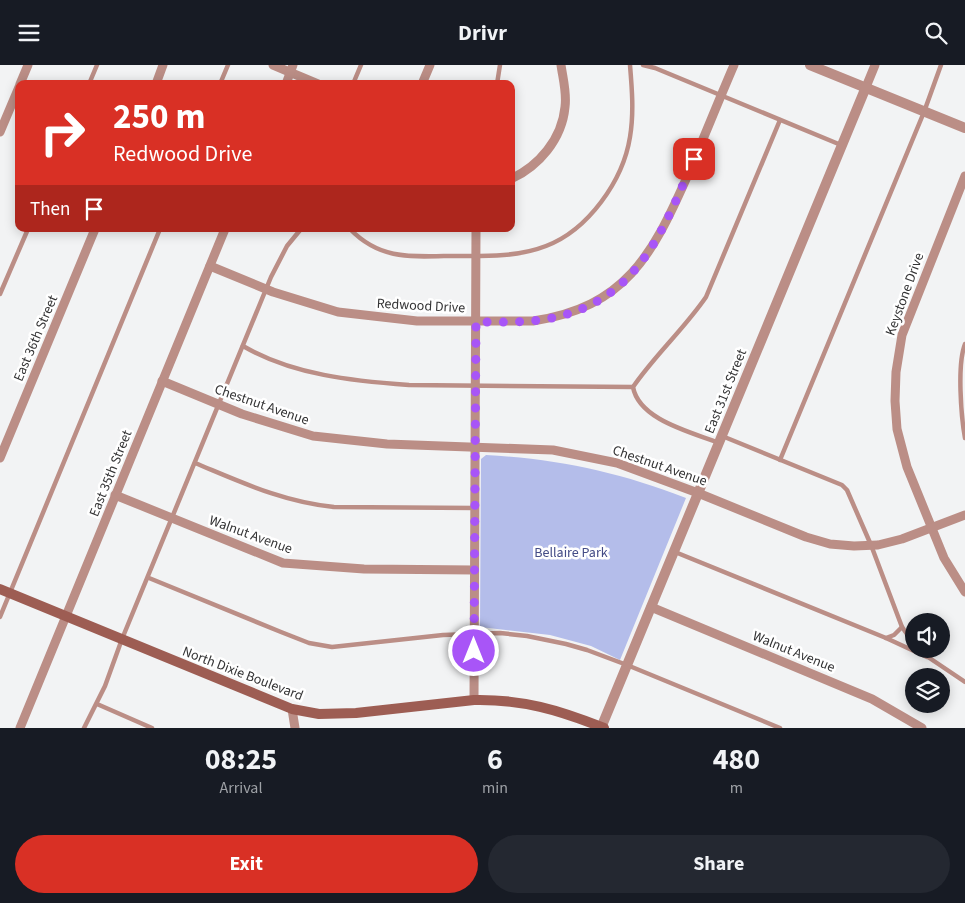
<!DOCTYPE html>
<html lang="en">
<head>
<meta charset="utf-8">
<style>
	:root { --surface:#171b24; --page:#242831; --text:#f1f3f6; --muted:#9ea1a6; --accent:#d93025 }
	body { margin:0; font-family:"Source Sans 3",sans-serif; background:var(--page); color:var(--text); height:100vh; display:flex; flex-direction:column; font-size:19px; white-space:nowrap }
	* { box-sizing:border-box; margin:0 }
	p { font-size:16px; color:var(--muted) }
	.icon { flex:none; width:28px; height:28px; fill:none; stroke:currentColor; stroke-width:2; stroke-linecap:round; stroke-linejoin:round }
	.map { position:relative; height:663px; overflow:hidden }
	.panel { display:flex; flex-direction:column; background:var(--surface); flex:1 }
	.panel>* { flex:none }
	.hud { position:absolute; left:15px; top:15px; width:500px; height:152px; border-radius:10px; box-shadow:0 2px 12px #0003; background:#d93025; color:#fff; overflow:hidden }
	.controls { position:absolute; left:905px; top:548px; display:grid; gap:10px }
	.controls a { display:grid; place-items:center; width:45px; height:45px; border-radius:50%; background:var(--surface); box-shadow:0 2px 12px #0003; font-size:25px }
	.pin { position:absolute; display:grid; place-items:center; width:42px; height:42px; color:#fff; margin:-21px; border-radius:10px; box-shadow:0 2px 8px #0006 }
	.me { position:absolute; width:55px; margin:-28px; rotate:0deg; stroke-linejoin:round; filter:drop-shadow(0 0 4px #0008) }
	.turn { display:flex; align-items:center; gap:18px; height:105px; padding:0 15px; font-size:22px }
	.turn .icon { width:65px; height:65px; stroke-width:2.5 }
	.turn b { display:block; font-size:35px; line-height:42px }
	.then { display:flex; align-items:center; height:48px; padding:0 15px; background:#0003; gap:10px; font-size:19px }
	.eta { display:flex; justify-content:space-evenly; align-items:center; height:85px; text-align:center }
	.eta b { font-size:30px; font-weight:700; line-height:35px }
	.cta { display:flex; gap:10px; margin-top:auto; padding:10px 15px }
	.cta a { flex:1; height:58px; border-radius:30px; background:var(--accent); color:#fff; font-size:20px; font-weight:700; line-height:58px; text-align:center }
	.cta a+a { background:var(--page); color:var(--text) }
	header { display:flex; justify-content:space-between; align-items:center; height:65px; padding:0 15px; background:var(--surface); font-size:22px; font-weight:700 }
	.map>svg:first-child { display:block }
	.green { fill:#b4bdea }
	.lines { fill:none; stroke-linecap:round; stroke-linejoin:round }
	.service { stroke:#bb8e86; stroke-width:4.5 }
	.minor { stroke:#bb8e86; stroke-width:9 }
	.tertiary { stroke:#bb8e86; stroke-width:10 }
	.secondary { stroke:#9d5d53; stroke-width:10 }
	.route { stroke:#a855f7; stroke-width:9; stroke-dasharray:0 16.2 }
	.labels { text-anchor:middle; stroke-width:5; stroke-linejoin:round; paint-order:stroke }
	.street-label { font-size:14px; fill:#343435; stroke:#fff }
	.park-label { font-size:14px; fill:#444c86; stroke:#fff }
</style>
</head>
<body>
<header><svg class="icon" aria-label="menu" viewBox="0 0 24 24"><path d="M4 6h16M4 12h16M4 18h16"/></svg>Drivr<svg class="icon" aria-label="search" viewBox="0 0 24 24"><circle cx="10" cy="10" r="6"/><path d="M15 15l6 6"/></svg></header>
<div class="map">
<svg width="965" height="663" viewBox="0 0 965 663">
	<rect width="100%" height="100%" fill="#f2f3f4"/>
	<!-- green -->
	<path class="green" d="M486,390C558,394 619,407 686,433L620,595L591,581L550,570L480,562L481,394Z"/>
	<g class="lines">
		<!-- service -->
		<g class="service">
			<path d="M643,0L655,3L841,80"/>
			<path d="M89,19L97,0"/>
			<path d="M220,19L228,0"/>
			<path d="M353,19L361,0"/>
			<path d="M497,19L500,0"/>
			<path d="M350,164C379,194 409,192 448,191C480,191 515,193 546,181C588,165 623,116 630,72C634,48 632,24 630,0"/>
			<path d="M0,229L28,164"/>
			<path d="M965,279C957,299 961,351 965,373"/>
			<path d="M243,281C293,310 353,316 409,320L633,322"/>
			<path d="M722,371L842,420L847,425L871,480L902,562L914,579"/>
			<path d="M719,378C691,367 639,355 633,322C655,290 684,264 706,232L780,55"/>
			<path d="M780,395L924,47L941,0"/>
			<path d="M195,398C241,417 283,437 334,442L475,443"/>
			<path d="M675,487L886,573L927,592"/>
			<path d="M149,513L281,567L309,578L332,582L443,570L500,568L527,571L566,579L587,585L627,600L780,663"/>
			<path d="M0,552L160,164"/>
			<path d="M886,573L894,570L902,562"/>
			<path d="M925,590L965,617"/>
			<path d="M97,639L152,663"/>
			<path d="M84,663L105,621L122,574L271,212L287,181L301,164"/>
		</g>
		<!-- minor -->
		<g class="minor">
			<path d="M273,0L318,19"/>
			<path d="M20,19L28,0"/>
			<path d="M156,19L163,0"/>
			<path d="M286,19L293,0"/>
			<path d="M422,19L430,0"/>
			<path d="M866,22L875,0"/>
			<path d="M0,67L19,22"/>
			<path d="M965,111L902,270L896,307L895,336L897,364L907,402L944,493L965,527"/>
			<path d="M511,114C539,101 562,74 565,42C567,28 563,14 561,0"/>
			<path d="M210,201L273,227L338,247L417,256H533C625,242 652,191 687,112C703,75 718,37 734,0"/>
			<path d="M162,316L242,349L313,371L387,379L553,385L617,398L698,428L806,472L830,479L854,481L878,480L902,474L965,450"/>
			<path d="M0,393L95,164"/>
			<path d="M115,430L283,498L364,504L474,505"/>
			<path d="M651,542L872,634L922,663"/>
			<path d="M474,635L476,164"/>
			<path d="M292,644L295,663"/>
			<path d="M20,663L225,164"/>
		</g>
		<!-- tertiary -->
		<g class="tertiary">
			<path d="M810,0L965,63"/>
			<path d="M601,663L866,22"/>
		</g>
		<!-- secondary -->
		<path class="secondary" d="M0,524L292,644L319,649L356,648L474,635C522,634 559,645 604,663"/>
	</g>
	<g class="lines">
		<!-- route -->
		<path class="route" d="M474,586L476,257C501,257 527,258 552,253C638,235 663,166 694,94"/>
	</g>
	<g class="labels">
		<!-- street labels -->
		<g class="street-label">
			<text transform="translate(904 229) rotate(-70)" y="5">Keystone Drive</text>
			<text transform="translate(421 240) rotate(3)" y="5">Redwood Drive</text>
			<text transform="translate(35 273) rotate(-67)" y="5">East 36th Street</text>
			<text transform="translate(725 326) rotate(-68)" y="5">East 31st Street</text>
			<text transform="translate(262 339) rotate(19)" y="5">Chestnut Avenue</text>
			<text transform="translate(660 400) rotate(19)" y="5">Chestnut Avenue</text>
			<text transform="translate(110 408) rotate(-68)" y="5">East 35th Street</text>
			<text transform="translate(251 469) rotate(20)" y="5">Walnut Avenue</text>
			<text transform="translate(794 586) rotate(22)" y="5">Walnut Avenue</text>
			<text transform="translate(243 608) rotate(21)" y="5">North Dixie Boulevard</text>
		</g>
		<!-- park labels -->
		<g class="park-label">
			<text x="571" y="492">Bellaire Park</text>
		</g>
	</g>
</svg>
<div class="controls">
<a><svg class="icon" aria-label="sound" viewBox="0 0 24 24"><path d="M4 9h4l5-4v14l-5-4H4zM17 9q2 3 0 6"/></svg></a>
<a><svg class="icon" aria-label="layers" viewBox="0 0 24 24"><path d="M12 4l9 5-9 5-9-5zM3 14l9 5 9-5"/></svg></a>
</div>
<div class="pin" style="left:694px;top:94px;background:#d93025"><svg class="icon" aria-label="arrive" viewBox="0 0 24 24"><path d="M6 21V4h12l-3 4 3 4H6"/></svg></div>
<svg class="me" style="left:474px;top:586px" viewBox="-20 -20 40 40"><circle r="17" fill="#a855f7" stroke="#fff" stroke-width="3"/><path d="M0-11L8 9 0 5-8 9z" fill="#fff"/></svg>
<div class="hud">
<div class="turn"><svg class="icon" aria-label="right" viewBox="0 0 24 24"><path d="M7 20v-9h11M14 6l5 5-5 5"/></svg><div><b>250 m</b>Redwood Drive</div></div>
<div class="then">Then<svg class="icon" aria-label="arrive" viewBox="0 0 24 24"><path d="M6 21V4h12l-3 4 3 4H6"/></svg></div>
</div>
</div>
<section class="panel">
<div class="eta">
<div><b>08:25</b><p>Arrival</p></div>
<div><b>6</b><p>min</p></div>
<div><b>480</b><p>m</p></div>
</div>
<div class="cta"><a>Exit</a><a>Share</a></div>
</section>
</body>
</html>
